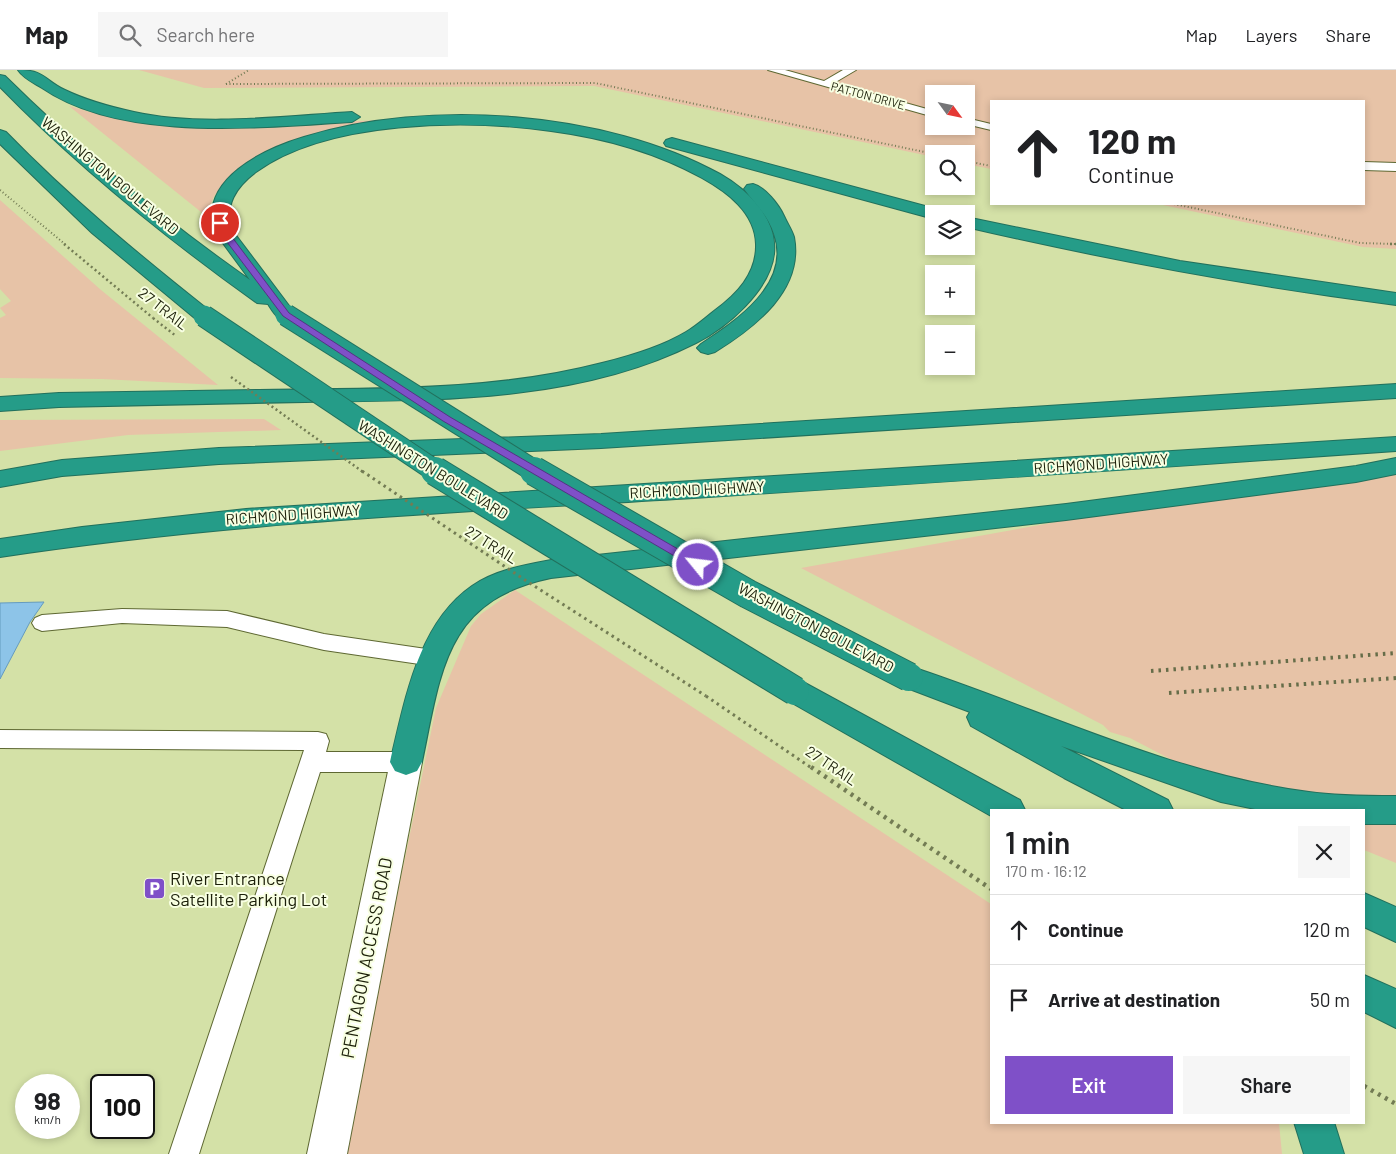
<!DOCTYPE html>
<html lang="en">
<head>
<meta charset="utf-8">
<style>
	:root { --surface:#fff; --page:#f6f6f6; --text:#202124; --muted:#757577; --line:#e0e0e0; --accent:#7f50c8 }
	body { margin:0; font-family:Barlow,sans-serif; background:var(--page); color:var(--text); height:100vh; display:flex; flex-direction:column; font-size:19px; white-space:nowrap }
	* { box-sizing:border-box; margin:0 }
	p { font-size:16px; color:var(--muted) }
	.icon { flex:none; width:28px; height:28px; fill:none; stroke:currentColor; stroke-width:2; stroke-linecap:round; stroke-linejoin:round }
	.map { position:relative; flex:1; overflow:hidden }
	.side { position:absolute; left:990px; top:739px; width:375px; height:315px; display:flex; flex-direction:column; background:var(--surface); border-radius:0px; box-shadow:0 2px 8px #0003 }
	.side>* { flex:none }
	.hud { position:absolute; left:990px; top:30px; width:375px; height:105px; border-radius:0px; box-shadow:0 2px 8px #0003; background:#fff; color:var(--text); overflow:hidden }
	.needle { width:32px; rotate:123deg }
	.fabs { position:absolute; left:925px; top:15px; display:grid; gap:10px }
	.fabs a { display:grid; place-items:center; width:50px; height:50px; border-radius:0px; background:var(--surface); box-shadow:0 2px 8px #0003; font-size:25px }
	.speed { position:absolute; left:15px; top:1004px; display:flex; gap:10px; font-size:25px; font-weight:700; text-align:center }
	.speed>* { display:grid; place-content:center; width:65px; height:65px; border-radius:50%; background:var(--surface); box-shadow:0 2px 8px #0003; line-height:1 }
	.speed small { font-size:12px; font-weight:400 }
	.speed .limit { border:2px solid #111; border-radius:8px; background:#fff; color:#111 }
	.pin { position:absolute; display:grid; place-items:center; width:42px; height:42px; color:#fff; margin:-21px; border:2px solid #fff; border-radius:50%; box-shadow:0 1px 5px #0007 }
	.me { position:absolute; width:55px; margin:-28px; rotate:299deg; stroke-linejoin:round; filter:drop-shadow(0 0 4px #0008) }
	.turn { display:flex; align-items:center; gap:18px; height:105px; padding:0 15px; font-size:22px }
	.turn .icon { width:65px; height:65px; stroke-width:2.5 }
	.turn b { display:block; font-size:35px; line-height:42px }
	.round { display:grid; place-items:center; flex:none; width:52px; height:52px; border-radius:0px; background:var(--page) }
	.head { display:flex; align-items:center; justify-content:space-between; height:85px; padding:0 15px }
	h1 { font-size:30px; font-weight:600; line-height:38px }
	.primary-button { display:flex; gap:10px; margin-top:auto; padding:10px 15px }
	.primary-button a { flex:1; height:58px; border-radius:0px; background:var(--accent); color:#fff; font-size:20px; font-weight:600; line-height:58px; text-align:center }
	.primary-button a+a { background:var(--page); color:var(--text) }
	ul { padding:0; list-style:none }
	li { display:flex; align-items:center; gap:15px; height:70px; padding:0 15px; border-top:1px solid var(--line) }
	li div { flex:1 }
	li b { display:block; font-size:19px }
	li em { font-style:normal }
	header { display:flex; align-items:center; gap:30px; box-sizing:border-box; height:70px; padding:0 25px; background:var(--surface); border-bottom:1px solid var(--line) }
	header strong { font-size:24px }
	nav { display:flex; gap:28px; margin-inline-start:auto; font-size:18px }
	.search { width:350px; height:45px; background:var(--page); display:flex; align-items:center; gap:12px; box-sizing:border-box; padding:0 18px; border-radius:0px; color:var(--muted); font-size:19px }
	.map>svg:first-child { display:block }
	.green { fill:#e7c3a7; fill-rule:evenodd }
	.building { fill:#8dc4e8; stroke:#659bbe }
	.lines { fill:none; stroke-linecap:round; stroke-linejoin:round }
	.lane-casing { stroke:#5e6832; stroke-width:2 }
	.secondary-casing { stroke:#5e6832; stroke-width:2 }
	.highway-casing { stroke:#22705c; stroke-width:2 }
	.path-far3 { stroke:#737c54; stroke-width:2; stroke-dasharray:1 2.5; stroke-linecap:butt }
	.path-far2 { stroke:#737c54; stroke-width:2.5; stroke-dasharray:2 3; stroke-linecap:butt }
	.path-far1 { stroke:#737c54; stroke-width:3; stroke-dasharray:2.5 4; stroke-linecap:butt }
	.path { stroke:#737c54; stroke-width:4.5; stroke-dasharray:3 5; stroke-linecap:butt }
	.lane { fill:#fff; fill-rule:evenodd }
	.secondary { fill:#fff; fill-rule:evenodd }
	.highway { fill:#259c88; fill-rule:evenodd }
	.rail { stroke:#666d49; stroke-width:4; stroke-dasharray:2.5 5; stroke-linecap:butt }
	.highway-bridge-far1-casing { stroke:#22705c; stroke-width:23; stroke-linecap:butt }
	.highway-bridge-casing { stroke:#22705c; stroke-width:30; stroke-linecap:butt }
	.path-bridge-far1 { stroke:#737c54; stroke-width:2.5; stroke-dasharray:2 3; stroke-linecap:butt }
	.path-bridge { stroke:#737c54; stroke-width:3; stroke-dasharray:2.5 4; stroke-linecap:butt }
	.highway-bridge-far1 { stroke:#259c88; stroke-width:21 }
	.highway-bridge { stroke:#259c88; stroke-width:28 }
	.route { fill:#7f50c8; stroke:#533482 }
	.labels { text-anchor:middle; stroke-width:4; stroke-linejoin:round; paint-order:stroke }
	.far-street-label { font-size:12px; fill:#1b1f09; stroke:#f8ffe2 }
	.street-label { font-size:15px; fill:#1b1f09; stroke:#f8ffe2 }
	.near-poi-label { font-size:18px; fill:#1b1f09; stroke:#f8ffe2; text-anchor:start }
	.near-street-label { font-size:18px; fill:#1b1f09; stroke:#f8ffe2 }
</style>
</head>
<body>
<header>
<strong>Map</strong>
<div class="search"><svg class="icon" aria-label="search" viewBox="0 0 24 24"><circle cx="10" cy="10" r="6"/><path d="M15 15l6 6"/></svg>Search here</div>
<nav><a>Map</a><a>Layers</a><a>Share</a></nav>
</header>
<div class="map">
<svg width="1396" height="1084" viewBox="0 0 1396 1084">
	<rect width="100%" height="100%" fill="#d4e1a7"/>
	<!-- green -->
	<g class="green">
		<path d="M139,0H1396V179L1363,177L1158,134H1364V31H991V99L966,94V84H934V87L594,16L204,18ZM934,24H966V56H934Z"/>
		<path d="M69,36C172,68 277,53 383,50L382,52C323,60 256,70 217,122C212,128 210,138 206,146Z"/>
		<path d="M0,130L101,220L218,315L102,309L0,308V248L6,245L0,238L11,231L0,219Z"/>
		<path d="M264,349L281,360L128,365L0,381V350Z"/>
		<path d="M1396,391V793L1364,780V740H1268L1130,668L1110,662L1103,655L801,498Z"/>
		<path d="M515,520L991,834V1052L1279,1053L1282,1084H347L360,1006L436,638L471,556L481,544Z"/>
	</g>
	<!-- building -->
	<path class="building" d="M44,532L30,552L0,609V533Z"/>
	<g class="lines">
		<defs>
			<g id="lane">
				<path d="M768,0H785L824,11L843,0H856L834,13L934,41V47Z"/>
				<path d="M966,48L991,54V60L966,54Z"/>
				<path d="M1364,92L1396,93V101L1364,100Z"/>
				<path d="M122,539L227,541L324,564L433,580L440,582L443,588L440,594L433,596L324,580L227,557L122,553L42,561L35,558L32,553L35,548L42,545Z"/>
				<path d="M0,660L318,662L326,664L329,671L326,682H406L414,685L417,692L414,699L406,702H320L199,1084H169L304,680L0,678Z"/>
			</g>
			<path id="secondary" d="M406,679L417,683L422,692L347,1084H307L390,692L395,683Z"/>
			<g id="highway">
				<path d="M18,0C45,0 44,10 65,20C88,31 111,37 134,42C201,57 284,46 352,42L360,47L352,52C260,57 122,73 42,18C34,13 23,8 18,0Z"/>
				<path d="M0,5L5,6C81,81 163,149 250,210L214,161C199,109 264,79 304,67C428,28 606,41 720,104C748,120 778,149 774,184C770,220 727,258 696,273C577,333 435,330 305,332C223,333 141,335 59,337L0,341V327L59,323C126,322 192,321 259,320C373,318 491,322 602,293C630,286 661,277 686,262C696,256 705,248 714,241C736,225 757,204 756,174C755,142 727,122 702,108C655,82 604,68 551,61C467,49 327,50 256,102C236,117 224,135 232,160L296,245L293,249C279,253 275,245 268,234L257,233C166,168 79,98 0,17Z"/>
				<path d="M0,60L6,62C69,127 139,185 211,242L214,246L211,250L204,252L197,250L92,163L0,74Z"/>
				<path d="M672,68L940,140L943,144H934V149L666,76L664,73L666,70Z"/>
				<path d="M753,114C765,117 779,135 784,146C787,153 792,160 794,167C804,220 755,257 715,282L708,284L701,282L697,278L701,274C736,251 792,214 774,164C768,145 755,134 744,119L747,115Z"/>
				<path d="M966,147L1180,191L1396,223V235C1251,216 1108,190 966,157Z"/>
				<path d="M1396,314V328L601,378L219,394L62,406L0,417V401L62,390L219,378L601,364Z"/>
				<path d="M1396,367V381C1162,397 928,414 694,428C462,442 230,452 0,487V469L82,457L246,439Z"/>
				<path d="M1396,388V404L1356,412L1066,450L551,508C445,530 441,601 422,692L417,701L406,705L395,701L390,692C405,632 417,554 472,516C495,500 524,495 551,490L1066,434L1356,396Z"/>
				<path d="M909,596C1041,639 1170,704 1309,722C1338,726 1367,726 1396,726V754H1364V740H1260L1221,732L1061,676L1168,730L1173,740H1126L1064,708L971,656L967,647L970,642L899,615L894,607L899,599Z"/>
				<path d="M795,609L805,613L1020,730L1025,740H991V746L785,629L780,621L785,613Z"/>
				<path d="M1364,823L1396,837V872L1364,857Z"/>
				<path d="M1364,905L1396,919V958L1364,942Z"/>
				<path d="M1294,1052H1334L1344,1084H1304Z"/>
			</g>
		</defs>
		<!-- lane casing -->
		<use href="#lane" class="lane-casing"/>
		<!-- secondary casing -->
		<use href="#secondary" class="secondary-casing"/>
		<!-- highway casing -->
		<use href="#highway" class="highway-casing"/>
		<!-- path-far3 -->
		<g class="path-far3">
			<path d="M226,14L595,13L934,84"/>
			<path d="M226,14L249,0"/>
			<path d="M966,91L991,96"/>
			<path d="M0,120L66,175"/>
			<path d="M1174,134L1360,173L1396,174"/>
		</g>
		<!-- path-far2 -->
		<g class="path-far2">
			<path d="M64,174L153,248"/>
			<path d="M1390,174H1396"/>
		</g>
		<!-- path-far1 -->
		<path class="path-far1" d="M706,626L813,699"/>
		<!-- path -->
		<g class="path">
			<path d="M811,697L991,819"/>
			<path d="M1364,1016L1396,1034"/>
		</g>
		<!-- lane -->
		<use href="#lane" class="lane"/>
		<!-- secondary -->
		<use href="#secondary" class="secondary"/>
		<!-- highway -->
		<use href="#highway" class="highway"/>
		<!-- rail -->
		<g class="rail">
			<path d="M1151,601L1396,583"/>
			<path d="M1169,623L1396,608"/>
		</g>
		<defs>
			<g id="highway-bridge-far1">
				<path d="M286,245L536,402"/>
				<path d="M204,246L437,402"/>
			</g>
			<g id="highway-bridge">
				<path d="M435,401L795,621"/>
				<path d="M534,401L748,524L909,607"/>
			</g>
		</defs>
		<!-- highway-bridge-far1 casing -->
		<use href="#highway-bridge-far1" class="highway-bridge-far1-casing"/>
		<!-- highway-bridge casing -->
		<use href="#highway-bridge" class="highway-bridge-casing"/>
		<!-- path-bridge-far1 -->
		<g class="path-bridge-far1">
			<path d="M153,248L176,266"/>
			<path d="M231,307L363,402"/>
		</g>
		<!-- path-bridge -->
		<path class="path-bridge" d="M362,401L525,510L706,626"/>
		<!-- highway-bridge-far1 -->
		<use href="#highway-bridge-far1" class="highway-bridge-far1"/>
		<!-- highway-bridge -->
		<use href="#highway-bridge" class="highway-bridge"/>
	</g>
	<!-- route -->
	<path class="route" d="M220,151L289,243L450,347L702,493V498H695L443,351L283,246L227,172L216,153Z"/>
	<!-- icons -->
	<defs>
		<symbol id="parking-square" viewBox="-11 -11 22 22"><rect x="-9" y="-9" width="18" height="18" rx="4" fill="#7f50c8" stroke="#f8ffe2"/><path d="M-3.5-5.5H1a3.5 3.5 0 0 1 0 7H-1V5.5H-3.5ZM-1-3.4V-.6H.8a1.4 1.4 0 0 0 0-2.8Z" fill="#fff"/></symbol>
	</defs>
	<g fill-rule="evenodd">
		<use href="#parking-square" x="142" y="806" width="25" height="25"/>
	</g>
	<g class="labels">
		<!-- far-street labels -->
		<g class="far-street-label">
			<text transform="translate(868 26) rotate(15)" y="4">PATTON DRIVE</text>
		</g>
		<!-- street labels -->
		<g class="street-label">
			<text transform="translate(110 106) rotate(40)" y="5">WASHINGTON BOULEVARD</text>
			<text transform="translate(163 239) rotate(38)" y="5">27 TRAIL</text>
			<text transform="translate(1101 394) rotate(-4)" y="5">RICHMOND HIGHWAY</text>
			<text transform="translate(433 400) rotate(32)" y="5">WASHINGTON BOULEVARD</text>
			<text transform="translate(697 420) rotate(-3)" y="5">RICHMOND HIGHWAY</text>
			<text transform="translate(293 445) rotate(-4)" y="5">RICHMOND HIGHWAY</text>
			<text transform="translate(491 475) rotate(32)" y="5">27 TRAIL</text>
			<text transform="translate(816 558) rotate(28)" y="5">WASHINGTON BOULEVARD</text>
			<text transform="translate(831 696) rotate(34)" y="5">27 TRAIL</text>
		</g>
		<!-- near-poi labels -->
		<g class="near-poi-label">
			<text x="170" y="815">River Entrance<tspan x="170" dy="21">Satellite Parking Lot</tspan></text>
		</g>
		<!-- near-street labels -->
		<g class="near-street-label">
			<text transform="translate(367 888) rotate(-79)" y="6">PENTAGON ACCESS ROAD</text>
		</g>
	</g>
</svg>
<div class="fabs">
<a><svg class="needle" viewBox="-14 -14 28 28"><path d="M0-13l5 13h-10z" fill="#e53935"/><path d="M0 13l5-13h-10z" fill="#757577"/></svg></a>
<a><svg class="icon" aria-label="search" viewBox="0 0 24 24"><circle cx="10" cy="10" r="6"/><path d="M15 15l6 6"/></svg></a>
<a><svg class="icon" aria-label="layers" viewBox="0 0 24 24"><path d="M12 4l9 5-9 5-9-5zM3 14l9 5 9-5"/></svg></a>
<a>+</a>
<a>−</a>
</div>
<div class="speed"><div>98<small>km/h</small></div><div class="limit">100</div></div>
<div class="pin" style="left:220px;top:153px;background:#d93025"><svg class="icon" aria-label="arrive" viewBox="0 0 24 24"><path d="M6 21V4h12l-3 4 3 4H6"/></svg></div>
<svg class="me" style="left:698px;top:495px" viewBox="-20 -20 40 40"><circle r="17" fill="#7f50c8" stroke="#fff" stroke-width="3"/><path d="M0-11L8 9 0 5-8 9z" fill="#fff"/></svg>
<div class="hud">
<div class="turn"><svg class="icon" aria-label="ahead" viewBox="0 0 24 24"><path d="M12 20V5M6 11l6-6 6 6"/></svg><div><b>120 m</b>Continue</div></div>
</div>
<section class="side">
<div class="head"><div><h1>1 min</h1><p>170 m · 16:12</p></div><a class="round"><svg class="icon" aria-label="close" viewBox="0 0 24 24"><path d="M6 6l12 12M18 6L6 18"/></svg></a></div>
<ul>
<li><svg class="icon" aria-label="ahead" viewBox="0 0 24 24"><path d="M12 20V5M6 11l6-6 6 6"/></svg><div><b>Continue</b></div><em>120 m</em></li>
<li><svg class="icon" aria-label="arrive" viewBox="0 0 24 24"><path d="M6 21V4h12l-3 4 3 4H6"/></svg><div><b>Arrive at destination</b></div><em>50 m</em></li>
</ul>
<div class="primary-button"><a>Exit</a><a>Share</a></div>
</section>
</div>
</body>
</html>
